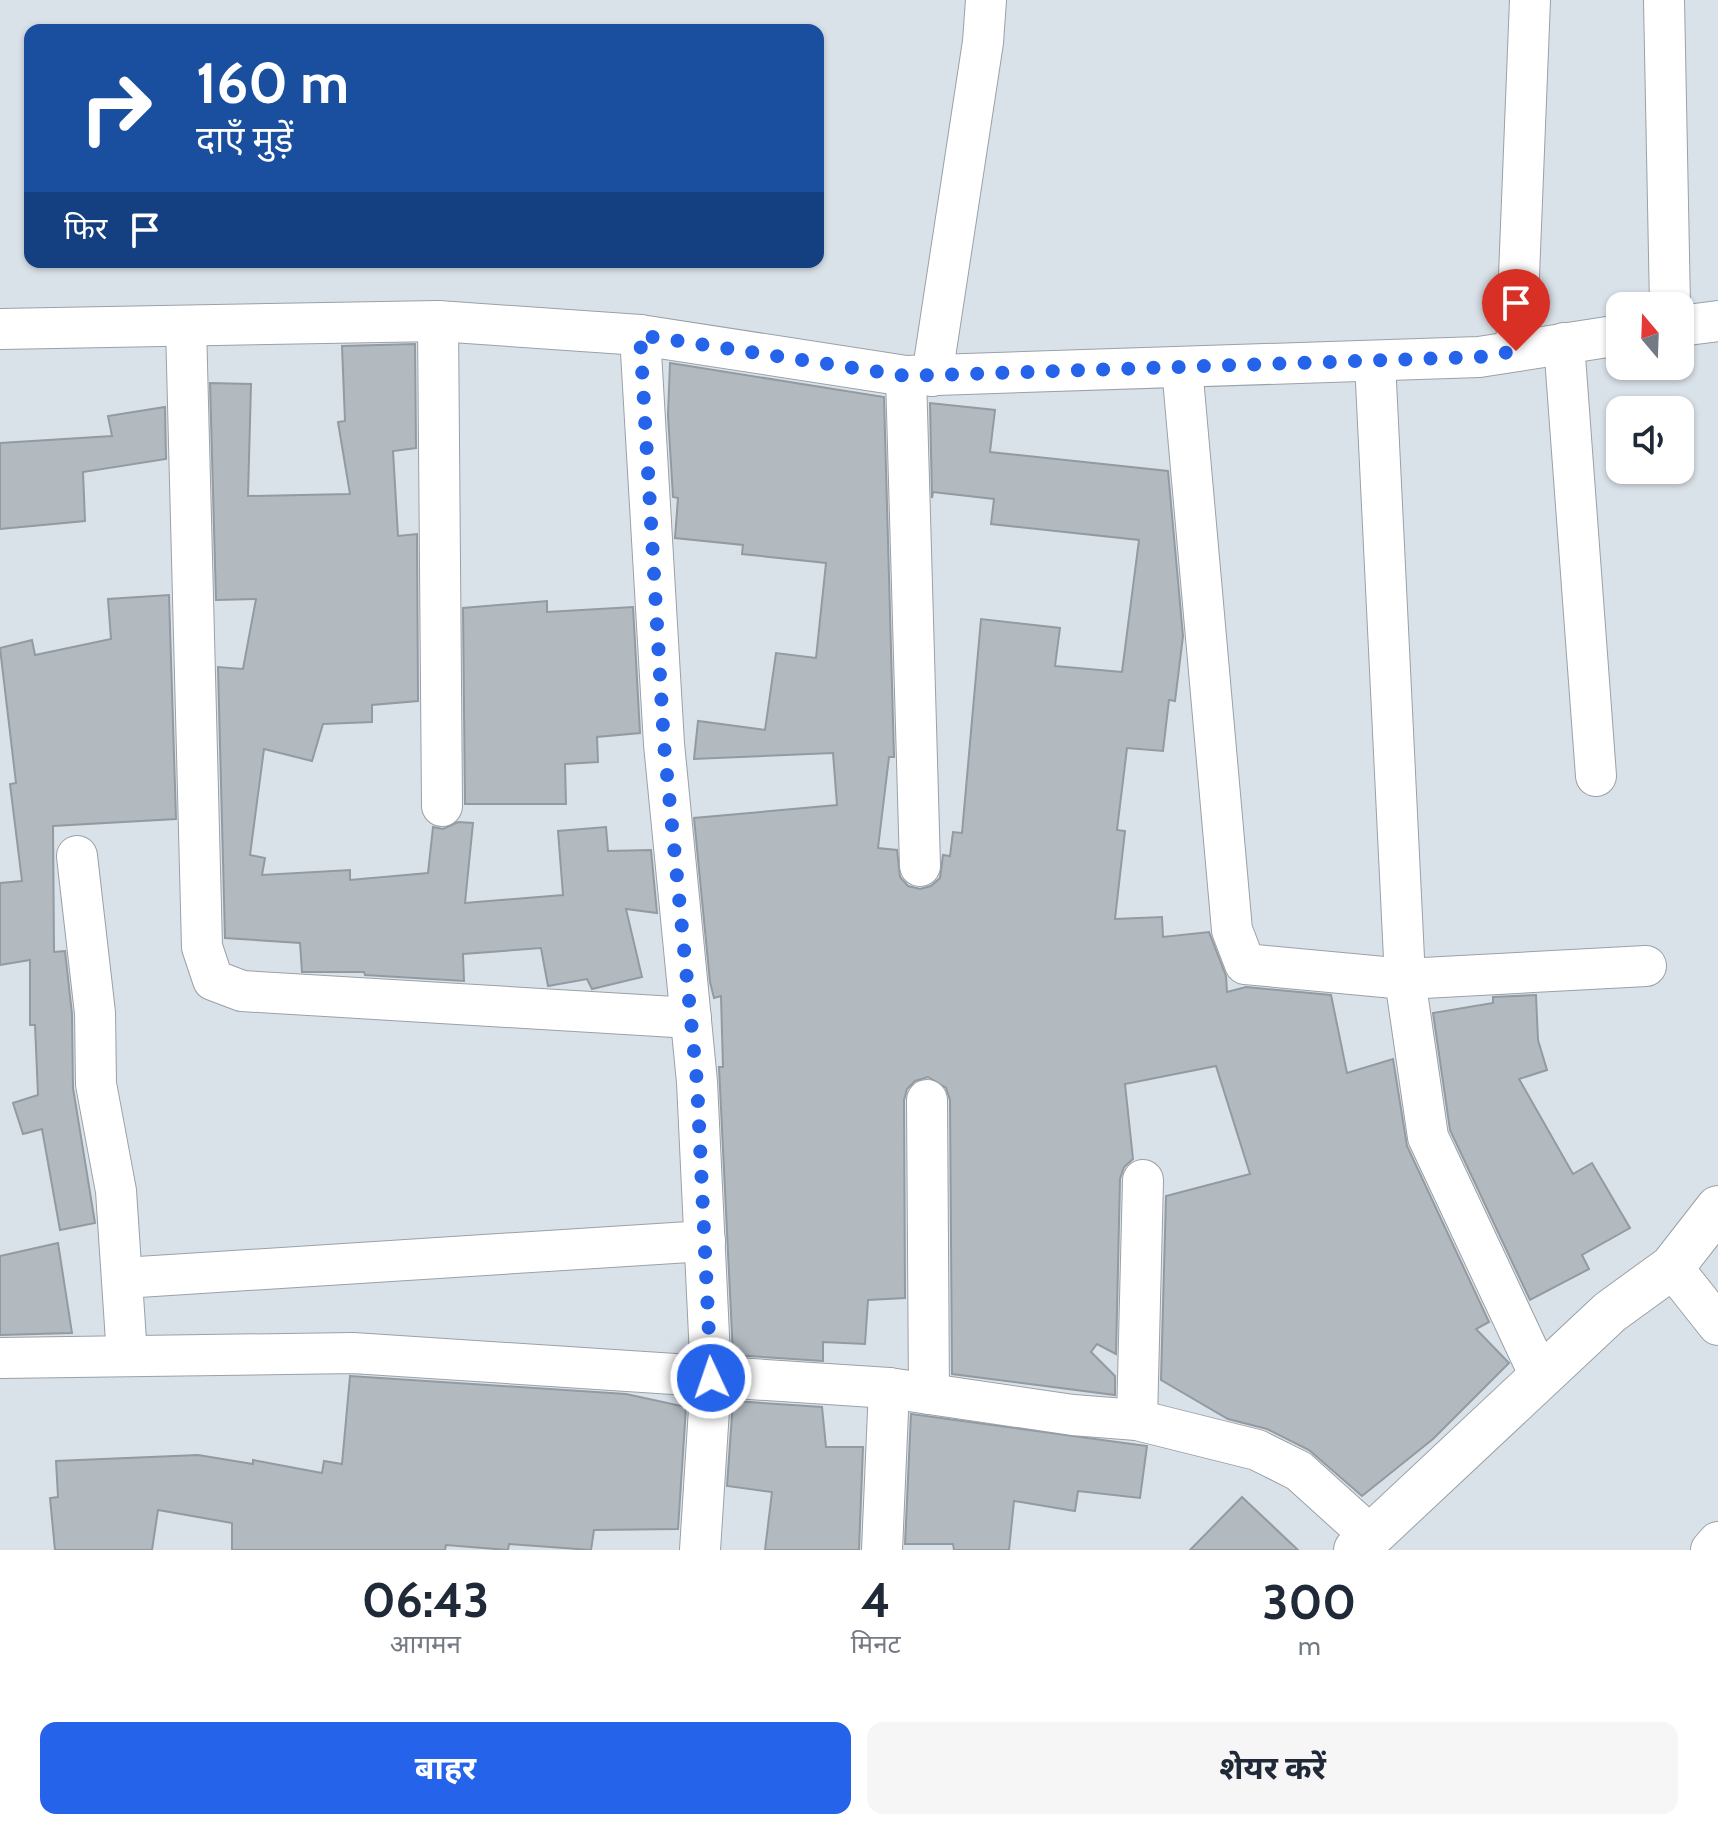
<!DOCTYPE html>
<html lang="hi">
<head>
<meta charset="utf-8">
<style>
	:root { --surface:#fff; --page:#f6f6f7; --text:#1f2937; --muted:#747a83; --accent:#2563eb }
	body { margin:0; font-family:Cabin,"Noto Sans Devanagari",sans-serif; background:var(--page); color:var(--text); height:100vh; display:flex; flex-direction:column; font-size:30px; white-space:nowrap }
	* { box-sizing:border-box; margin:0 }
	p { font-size:26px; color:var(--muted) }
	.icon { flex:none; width:44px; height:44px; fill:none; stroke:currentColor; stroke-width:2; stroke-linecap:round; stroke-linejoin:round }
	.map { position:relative; height:1550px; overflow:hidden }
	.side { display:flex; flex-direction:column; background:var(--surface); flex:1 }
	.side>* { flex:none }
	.guide { position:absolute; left:24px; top:24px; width:800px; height:244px; border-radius:16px; box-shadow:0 2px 6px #0004; background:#1a4fa0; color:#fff; overflow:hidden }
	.needle { width:52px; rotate:341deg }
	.controls { position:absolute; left:1606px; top:292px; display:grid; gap:16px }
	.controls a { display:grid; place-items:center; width:88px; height:88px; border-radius:16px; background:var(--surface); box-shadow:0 2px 6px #0004; font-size:40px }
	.pin { position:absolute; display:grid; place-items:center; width:68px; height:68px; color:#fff; margin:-82px -34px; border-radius:50% 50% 50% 0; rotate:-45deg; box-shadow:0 0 8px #0007 }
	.pin .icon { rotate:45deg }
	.me { position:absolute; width:88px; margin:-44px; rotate:357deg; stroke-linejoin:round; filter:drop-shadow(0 0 6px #0008) }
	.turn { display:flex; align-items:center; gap:28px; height:168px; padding:0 40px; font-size:36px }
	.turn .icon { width:104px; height:104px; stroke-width:2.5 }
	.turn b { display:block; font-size:56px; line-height:68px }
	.then { display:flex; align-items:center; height:76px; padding:0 40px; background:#0003; gap:16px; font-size:30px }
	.eta { display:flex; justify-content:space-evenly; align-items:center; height:136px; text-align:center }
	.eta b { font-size:48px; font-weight:700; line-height:56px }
	.button { display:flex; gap:16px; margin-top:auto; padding:16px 40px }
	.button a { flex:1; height:92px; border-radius:16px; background:var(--accent); color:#fff; font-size:32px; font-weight:700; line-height:92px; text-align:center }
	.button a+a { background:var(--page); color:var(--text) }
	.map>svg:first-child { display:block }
	.building { fill:#b2bac0; stroke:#939aa0; stroke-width:2 }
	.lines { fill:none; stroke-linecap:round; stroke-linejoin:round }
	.minor-casing { stroke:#9aa1a7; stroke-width:42 }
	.tertiary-casing { stroke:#9aa1a7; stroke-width:46 }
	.minor { stroke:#fff; stroke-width:40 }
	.tertiary { stroke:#fff; stroke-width:44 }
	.route { stroke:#2563eb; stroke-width:14; stroke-dasharray:0 25.2 }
</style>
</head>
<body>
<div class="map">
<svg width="1718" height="1550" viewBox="0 0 1718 1550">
	<rect width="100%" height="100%" fill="#dae2e9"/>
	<!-- building -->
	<g class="building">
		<path d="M415,344L416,448L393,451L398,536L417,534L418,701L372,705V722L323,724L312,761L264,749L250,855L265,858L262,875L350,870V880L428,873L433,827L443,829L458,822L473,823L465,903L563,895L558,831L606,827L608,851L651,850L657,913L626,909L642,977L592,989L587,979L548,986L541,948L463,954L464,981L365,975L364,972H302L300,943L225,938L218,667L243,669L256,599L216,600L210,383L251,384L248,496L350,494L338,422L345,421L342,346Z"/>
		<path d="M670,363L884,397L894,757H889L878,848L897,850L900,877L908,886L920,889L931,886L940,878L943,855L950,856L953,832L962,833L981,619L1060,628L1055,666L1122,672L1139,540L991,524L994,499L933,492L932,498L930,403L995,410L990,452L1168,471L1183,636L1175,701L1169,700L1163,751L1127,748L1117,830L1125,831L1115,919L1162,917L1163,937L1209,932L1226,976L1227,992L1246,987L1331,995L1347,1073L1393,1059L1407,1146L1489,1322L1476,1329L1509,1363L1433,1439L1362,1496L1309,1450L1267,1429L1228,1419L1161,1380L1166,1196L1250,1174L1216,1066L1125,1084L1133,1159L1124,1167L1120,1179L1116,1354L1097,1344L1091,1352L1115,1376V1395L952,1374L950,1100L946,1088L928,1077L915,1081L907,1089L904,1100L905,1298L868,1300L865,1344L823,1342V1361L733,1355L719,1067H723L721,996L714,998L710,982L694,818L837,805L833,753L694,759L698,721L765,730L776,653L816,658L826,563L742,554L743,545L675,538L678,498L673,497L668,415Z"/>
		<path d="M165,407L166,459L83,472L85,521L0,529V443L112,436L108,416Z"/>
		<path d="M169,595L176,819L53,826L54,952L65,951L72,1014L73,1088L95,1223L60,1230L42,1129L23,1134L13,1103L38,1095L35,1025H30V960L0,965V883L22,881L10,784L16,783L0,648L32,640L35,655L111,639L108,599Z"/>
		<path d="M547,601V612L633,607L640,733L597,737L598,762L565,764L566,804H465L463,608Z"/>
		<path d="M1536,995L1538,1040L1547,1070L1519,1079L1573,1174L1592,1163L1630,1228L1582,1255L1589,1269L1530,1300L1450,1130L1433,1013L1493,1003V997Z"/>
		<path d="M58,1243L72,1333L0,1335V1256Z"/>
		<path d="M350,1376L626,1394L686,1407L678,1529L594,1530L591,1550L509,1544L508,1550L446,1545L445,1550H232V1523L158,1510L152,1550H55L50,1498L58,1497L56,1461L198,1455L253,1464V1460L322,1473L324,1461L342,1464Z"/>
		<path d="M733,1401L822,1407L826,1447H863L859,1550H765L772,1492L727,1486Z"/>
		<path d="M911,1414L1147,1446L1140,1498L1078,1491L1075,1511L1014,1501L1009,1550H954L953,1544H905Z"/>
		<path d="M1242,1497L1298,1550H1190Z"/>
	</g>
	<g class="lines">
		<defs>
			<g id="minor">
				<path d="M1664,0L1670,306"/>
				<path d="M438,321L442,806"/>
				<path d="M186,326L202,947L213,980L242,991L691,1018"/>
				<path d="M1680,326L1718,321"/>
				<path d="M0,329L438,321L640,335L906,376L1479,357L1620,335"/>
				<path d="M640,335L664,744L697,1082L711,1378L700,1550"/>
				<path d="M1564,343L1596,776"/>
				<path d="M1516,351L1530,0"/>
				<path d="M1375,361L1405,979L1428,1137L1541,1378"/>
				<path d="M1182,367L1232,930L1245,964L1405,979L1646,966"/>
				<path d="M906,376L920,866"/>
				<path d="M932,376L983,42L986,0"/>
				<path d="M77,856L95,1013L96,1084L116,1191L127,1356"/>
				<path d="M927,1100L929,1394"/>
				<path d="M1672,1267L1718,1325"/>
				<path d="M123,1278L705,1241"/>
				<path d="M0,1358L353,1353L889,1388L1073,1415L1137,1420L1257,1450L1299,1471L1371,1536"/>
				<path d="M1137,1420L1143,1180"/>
				<path d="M882,1550L889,1388"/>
				<path d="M1711,1550L1718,1542"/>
			</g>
			<path id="tertiary" d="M1356,1550L1610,1312L1672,1267L1718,1208"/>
		</defs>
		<!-- minor casing -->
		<use href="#minor" class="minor-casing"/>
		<!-- tertiary casing -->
		<use href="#tertiary" class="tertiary-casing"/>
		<!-- minor -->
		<use href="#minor" class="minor"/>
		<!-- tertiary -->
		<use href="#tertiary" class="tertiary"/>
	</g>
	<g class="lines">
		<!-- route -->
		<path class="route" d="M711,1378L697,1082L664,744L640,335L906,376L1479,357L1516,351"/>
	</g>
</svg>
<div class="controls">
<a><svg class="needle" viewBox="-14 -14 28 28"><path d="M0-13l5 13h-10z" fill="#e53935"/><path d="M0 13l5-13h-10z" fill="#747a83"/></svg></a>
<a><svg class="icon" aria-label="sound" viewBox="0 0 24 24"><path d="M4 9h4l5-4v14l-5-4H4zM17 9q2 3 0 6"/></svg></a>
</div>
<div class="pin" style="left:1516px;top:351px;background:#d93025"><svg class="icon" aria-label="arrive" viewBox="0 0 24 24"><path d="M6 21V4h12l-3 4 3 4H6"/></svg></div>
<svg class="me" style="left:711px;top:1378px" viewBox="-20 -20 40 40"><circle r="17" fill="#2563eb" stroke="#fff" stroke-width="3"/><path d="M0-11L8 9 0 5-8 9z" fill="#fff"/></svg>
<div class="guide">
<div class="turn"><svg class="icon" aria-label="right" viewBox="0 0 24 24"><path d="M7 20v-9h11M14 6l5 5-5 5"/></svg><div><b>160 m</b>दाएँ मुड़ें</div></div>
<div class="then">फिर<svg class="icon" aria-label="arrive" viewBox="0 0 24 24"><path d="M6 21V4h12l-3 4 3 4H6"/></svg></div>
</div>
</div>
<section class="side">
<div class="eta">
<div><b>06:43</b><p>आगमन</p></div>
<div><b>4</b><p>मिनट</p></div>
<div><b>300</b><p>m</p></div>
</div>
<div class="button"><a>बाहर</a><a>शेयर करें</a></div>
</section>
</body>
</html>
